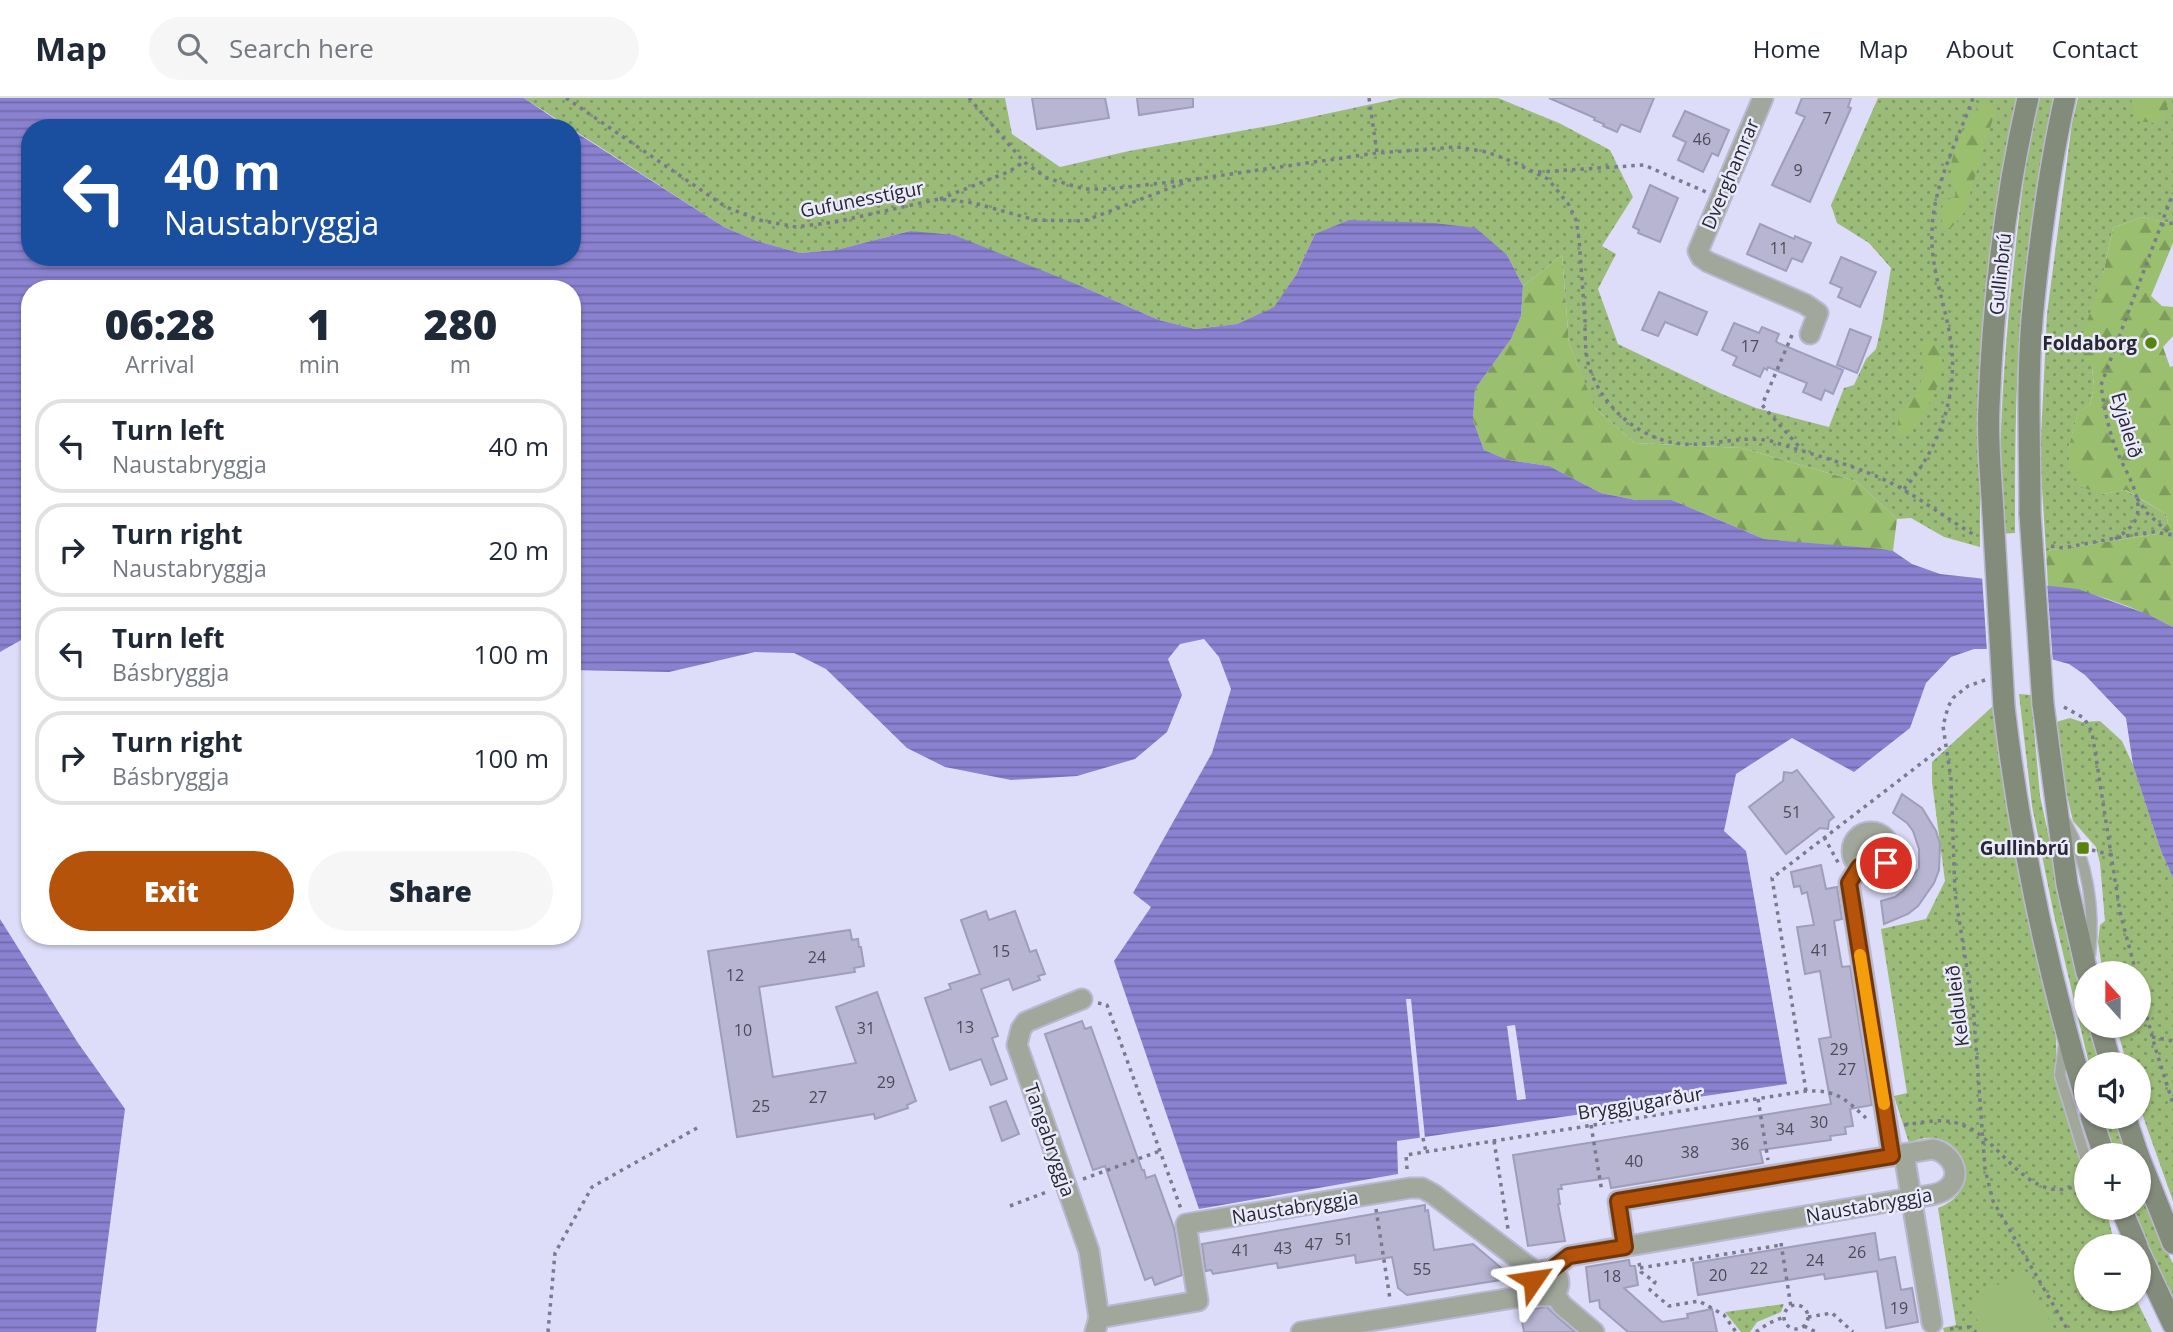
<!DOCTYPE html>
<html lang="en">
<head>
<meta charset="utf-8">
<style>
	:root { --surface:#fff; --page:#f6f6f7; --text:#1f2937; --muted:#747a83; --line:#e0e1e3; --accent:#b45309 }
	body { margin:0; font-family:"Open Sans",sans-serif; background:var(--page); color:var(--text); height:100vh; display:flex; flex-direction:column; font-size:26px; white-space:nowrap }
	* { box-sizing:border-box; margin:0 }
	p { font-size:23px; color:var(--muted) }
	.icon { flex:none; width:38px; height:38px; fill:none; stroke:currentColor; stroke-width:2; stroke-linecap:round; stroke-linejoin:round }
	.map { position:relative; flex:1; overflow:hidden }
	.side { position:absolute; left:21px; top:182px; width:560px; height:665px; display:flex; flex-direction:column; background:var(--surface); border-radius:28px; box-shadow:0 2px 5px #0004 }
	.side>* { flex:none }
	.hud { position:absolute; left:21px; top:21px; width:560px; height:147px; border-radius:28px; box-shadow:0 2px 5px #0004; background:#1a4fa0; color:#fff; overflow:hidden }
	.needle { width:46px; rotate:339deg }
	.buttons { position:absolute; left:2074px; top:863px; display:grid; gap:14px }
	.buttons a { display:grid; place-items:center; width:77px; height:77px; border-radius:50%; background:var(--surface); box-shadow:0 2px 5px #0004; font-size:35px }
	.pin { position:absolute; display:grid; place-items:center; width:60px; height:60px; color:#fff; margin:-30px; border:4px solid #fff; border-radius:50%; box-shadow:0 2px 7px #0007 }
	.me { position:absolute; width:77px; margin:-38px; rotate:58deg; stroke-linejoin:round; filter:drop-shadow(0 0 5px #0008) }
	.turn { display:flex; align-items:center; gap:24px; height:147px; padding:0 28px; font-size:32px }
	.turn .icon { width:91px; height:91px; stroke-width:2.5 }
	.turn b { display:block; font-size:49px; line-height:60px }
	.eta { display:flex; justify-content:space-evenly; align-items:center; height:119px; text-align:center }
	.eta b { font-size:42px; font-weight:800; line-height:49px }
	.primary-button { display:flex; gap:14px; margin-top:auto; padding:14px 28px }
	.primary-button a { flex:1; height:80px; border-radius:42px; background:var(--accent); color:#fff; font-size:28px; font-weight:800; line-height:80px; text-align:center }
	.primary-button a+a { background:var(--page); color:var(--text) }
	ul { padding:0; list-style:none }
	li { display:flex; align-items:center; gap:21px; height:94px; margin:0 14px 10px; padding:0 14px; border:4px solid var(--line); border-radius:28px }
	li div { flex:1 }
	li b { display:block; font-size:26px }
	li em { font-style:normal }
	header { display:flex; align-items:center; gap:42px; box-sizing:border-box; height:98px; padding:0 35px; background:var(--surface); border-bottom:2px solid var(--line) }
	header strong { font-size:33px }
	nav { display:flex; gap:38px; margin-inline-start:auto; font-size:24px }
	.search { width:490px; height:63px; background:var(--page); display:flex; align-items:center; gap:18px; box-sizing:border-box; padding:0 24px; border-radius:38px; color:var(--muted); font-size:26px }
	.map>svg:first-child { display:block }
	.grass { fill:url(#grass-dots) }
	.forest { fill:url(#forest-firs) }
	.garden { fill:#9bbc78 }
	.water { fill:url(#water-rules) }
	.pier { fill:#dddcf9 }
	.building { fill:#b7b5d1; stroke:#9f9db9; stroke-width:2 }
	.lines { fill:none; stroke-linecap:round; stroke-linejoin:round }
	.lane-casing { stroke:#b9b8d1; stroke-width:13 }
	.street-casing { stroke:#b9b8d1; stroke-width:23 }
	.secondary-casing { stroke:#b9b8d1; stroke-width:24 }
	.path { stroke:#7a7a8d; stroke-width:3.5; stroke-dasharray:3.5 5; stroke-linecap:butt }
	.lane { stroke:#a1a79b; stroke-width:10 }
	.street { stroke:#a1a79b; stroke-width:19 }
	.secondary { stroke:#838b7b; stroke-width:21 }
	.secondary-bridge-casing { stroke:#b9b8d1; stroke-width:24; stroke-linecap:butt }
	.secondary-bridge { stroke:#838b7b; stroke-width:21 }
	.route-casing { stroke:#753606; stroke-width:18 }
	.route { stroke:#b45309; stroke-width:12 }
	.slow { stroke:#f59e0b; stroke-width:12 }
	.poi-dot { fill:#57830e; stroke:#ebeafc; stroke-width:2.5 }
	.labels { text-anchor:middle; stroke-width:5; stroke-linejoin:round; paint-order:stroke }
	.number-label { font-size:16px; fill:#4c4b5a }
	.street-label { font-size:19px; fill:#282833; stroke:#ebeafc }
	.poi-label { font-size:19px; font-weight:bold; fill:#282833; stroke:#ebeafc; text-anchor:end }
</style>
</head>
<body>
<header>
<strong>Map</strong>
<div class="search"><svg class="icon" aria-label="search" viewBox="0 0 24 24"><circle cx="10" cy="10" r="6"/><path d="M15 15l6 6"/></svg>Search here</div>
<nav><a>Home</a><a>Map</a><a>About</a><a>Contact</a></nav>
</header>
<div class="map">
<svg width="2173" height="1234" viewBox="0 0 2173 1234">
	<defs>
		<pattern id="grass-dots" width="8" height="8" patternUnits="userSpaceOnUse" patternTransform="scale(1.75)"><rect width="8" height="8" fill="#9bbc78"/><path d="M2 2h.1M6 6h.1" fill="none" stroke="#7e9963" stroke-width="1.8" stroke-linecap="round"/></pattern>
		<pattern id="forest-firs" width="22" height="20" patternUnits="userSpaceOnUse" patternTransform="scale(1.75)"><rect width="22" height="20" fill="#9ac06f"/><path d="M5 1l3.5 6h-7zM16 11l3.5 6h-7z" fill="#7e9c5c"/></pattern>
		<pattern id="water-rules" width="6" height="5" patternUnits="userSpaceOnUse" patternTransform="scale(1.75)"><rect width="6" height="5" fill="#8a81d0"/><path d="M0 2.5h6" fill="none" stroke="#716aa9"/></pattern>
	</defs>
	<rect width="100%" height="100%" fill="#dddcf9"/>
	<!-- grass -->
	<g class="grass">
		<path d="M524,0H1005L1012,36L1060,69L1129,53L1274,27L1400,0H1498L1559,25L1610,52L1633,99L1602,148L1616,156L1598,191L1618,246L1722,296L1756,310L1829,329L1844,290L1854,287L1866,261L1876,251L1882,225L1891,170L1869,145L1837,125L1831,107L1878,0H2018L1980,282V449L1944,439L1911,420L1897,421L1856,383L1742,350L1635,345L1594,309L1569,245L1562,157L1523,188L1507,157L1315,136L1296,177L1275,209L1237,226L1195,231L1159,222L1081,188L910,133L836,152L800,155L757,143L724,129Z"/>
		<path d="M2038,0H2053C2041,67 2029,133 2023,201C2015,279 2015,357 2015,435L2000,436C1998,345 2004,255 2014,164C2020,109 2026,53 2038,0Z"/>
		<path d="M2078,0H2173V126L2142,119L2113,130L2103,176L2092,270L2094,288L2090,307L2078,315L2069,348V369L2103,396L2125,392L2166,416L2168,425L2157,436L2046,453L2040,359L2047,216L2072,25Z"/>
		<path d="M2019,596L2031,597L2040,698L2086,913V928H2090L2100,966H2089L2054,817L2032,708Z"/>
		<path d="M1993,608L2010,726L2056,938L2057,983L2086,1072V1110H2106L2115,1148H2086V1200L2136,1201L2152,1234H1944L1943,1230L1956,1227L1938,1110C1991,1090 1959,1020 1909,1045L1894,998L1907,995L1881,831L1926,821L1945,783L1932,684V664Z"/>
		<path d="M2070,620L2082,624L2100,623L2122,643L2133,667L2161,753L2173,780V1103L2139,1007L2138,966H2127L2116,928H2138V875H2103L2098,844L2100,827L2105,823L2100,765L2096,749L2073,723L2061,672L2056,624Z"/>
		<path d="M2103,1019H2114L2127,1057H2114Z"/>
		<path d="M2139,1090L2173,1166V1200L2141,1132L2133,1110H2138Z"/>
		<path d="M1784,1206L1781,1214L1757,1224L1750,1234H1741L1725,1214Z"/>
	</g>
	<!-- forest -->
	<g class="forest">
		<path d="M2132,0H2168L2166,17L2155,25L2136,23L2131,9Z"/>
		<path d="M1991,6L1995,14L1964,115L1951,130H1946C1939,122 1941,113 1944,103L1955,99C1958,86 1953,85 1951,73C1949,57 1969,19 1979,7Z"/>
		<path d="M2142,119L2173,126V145L2151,198L2162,208L2173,209V238L2163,249L2170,269L2173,268V529C2134,509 2092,492 2048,489L2046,453L2157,436L2168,425L2166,416L2126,392L2103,396L2081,389L2069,369V348L2078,314L2090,307L2094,288L2092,270L2084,261L2082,238L2103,176L2113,130Z"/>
		<path d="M1562,157L1569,245L1595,310L1635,345L1742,350L1856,383L1897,421L1893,453L1764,441L1672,402H1636L1601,395L1549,368L1508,362L1484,352L1473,322L1475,291L1511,241L1521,218L1523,188Z"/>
		<path d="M1929,241C1962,265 1925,311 1911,335L1904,338L1898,336V316C1911,304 1924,286 1924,267C1924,260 1920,254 1921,245Z"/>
	</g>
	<!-- garden -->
	<path class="garden" d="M2021,1173L2056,1234H1984L1967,1205Z"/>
	<!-- water -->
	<g class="water">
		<path d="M0,0H524L568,30H30V159H572V32L724,129L757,143L800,155L836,152L910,133L954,137L1081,188L1159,222L1195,231L1237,226L1274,209L1296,177L1315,136L1349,122L1434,125L1476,130L1507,157L1523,188L1521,218L1511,241L1475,291L1473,322L1484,352L1508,362L1549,368L1601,395L1636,402H1672L1764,441L1882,451L1893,453L1912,466L1940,476L2078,491L2147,516L2173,529V780L2161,753L2133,667L2126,620L2085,577L2069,566L2015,551H1974L1951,559L1926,585L1910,630L1854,674L1792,640L1736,676L1724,733L1746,753L1787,986L1397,1043L1398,1076L1199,1111L1114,863L1151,809L1133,795L1212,655L1231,591L1219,559L1204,541L1180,546L1168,561L1182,597L1167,634L1135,661L1077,678L1011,682L945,669L907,650L826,571L794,555L755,554L669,574L572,572V191H30V537L0,554Z"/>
		<path d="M0,821L78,945L125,1011L96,1234H0Z"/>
	</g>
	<!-- pier -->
	<g class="pier">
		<path d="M1982,478L2047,485L2053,565L2015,554H1987Z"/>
		<path d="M1406,901H1411L1425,1040H1420Z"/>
		<path d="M1515,927L1526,1001L1517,1002L1507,928Z"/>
	</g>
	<!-- building -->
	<g class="building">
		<path d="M1032,0H1105L1109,20L1037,31Z"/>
		<path d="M1137,0H1193V9L1139,17Z"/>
		<path d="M1549,0H1654L1640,34L1621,26L1617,34L1603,28L1604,26L1594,22L1595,20Z"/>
		<path d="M1802,0H1851L1848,9L1851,10L1810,104L1772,87L1805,19L1796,15Z"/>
		<path d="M1685,13L1729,32L1718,58L1712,55L1703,74L1678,62L1686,44L1673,38Z"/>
		<path d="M1650,87L1678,100L1660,144L1638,135L1639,132L1633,129Z"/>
		<path d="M1760,126L1794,141L1795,138L1811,145L1802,164L1792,160L1786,173L1747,156Z"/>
		<path d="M1841,159L1876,174L1860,209L1838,199L1842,190L1830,185Z"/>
		<path d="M1659,194L1707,214L1697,237L1665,224L1658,238L1642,232Z"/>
		<path d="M1734,225L1759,235L1762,229L1779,236L1776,243L1778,245L1843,272L1833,296L1825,292L1821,302L1803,294L1807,285L1768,269L1767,272L1764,270L1760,279L1733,267L1737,259L1722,252Z"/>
		<path d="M1850,231L1871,239L1857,275L1837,267Z"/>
		<path d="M1797,672L1834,719L1829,723L1828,731L1820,730L1786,756L1749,709L1783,683L1784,674L1792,675Z"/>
		<path d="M1902,696L1922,710L1936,733L1940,746L1939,772L1934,785L1918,808L1908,816L1884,826L1881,803L1895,799L1903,793L1919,770V751L1913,733L1907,725L1893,715Z"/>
		<path d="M1821,767L1826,791L1837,789L1842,821L1834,823L1842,869L1850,868L1872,1007L1850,1011L1853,1028L1845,1029L1846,1036L1830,1038L1831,1042L1760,1052L1763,1065L1611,1090L1609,1080L1561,1087L1562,1091H1558L1560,1106H1558L1565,1143L1528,1148L1513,1057L1831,1006L1819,941L1831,939L1820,873L1805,876L1797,829L1814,827L1807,794L1802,796L1800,788L1794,789L1791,774Z"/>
		<path d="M986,813L989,822L1015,813L1030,854L1036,852L1045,876L1038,878L1040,882L1013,892L1009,881L981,891L998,938L992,940L1007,981L991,987L981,961L950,972L925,900L951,891L949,886L980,876L961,822Z"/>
		<path d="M850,832L852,842L858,841L859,849H861L864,868L854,870L855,874L759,889L773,979L856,965L836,909L877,894L916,1003L907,1007L908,1010L875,1021L874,1016L737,1039L708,853Z"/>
		<path d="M1082,923L1085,931L1091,929L1142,1072H1144L1146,1080L1155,1077L1174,1130L1182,1177L1155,1187L1152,1179L1145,1182L1105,1068L1093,1072L1045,936Z"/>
		<path d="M1006,1003L1019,1036L1002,1043L990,1009Z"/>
		<path d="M1425,1107V1113L1428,1112L1434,1152L1473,1146L1513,1180L1407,1197L1398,1190L1392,1159L1356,1165L1355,1157L1278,1170L1277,1165L1213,1176L1211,1172L1206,1173L1205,1169L1202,1146Z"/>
		<path d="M1875,1135L1879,1162L1895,1159L1901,1192L1912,1190L1918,1224L1886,1230L1877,1173L1825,1181L1824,1176L1698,1197L1693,1165Z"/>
		<path d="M1629,1162L1630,1168H1635L1638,1187L1624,1190L1662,1224L1688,1220L1687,1216L1712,1211L1717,1234H1628L1600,1210L1599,1202L1590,1204L1586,1169Z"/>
		<path d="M1547,1209L1554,1216L1575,1234H1524L1520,1213Z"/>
	</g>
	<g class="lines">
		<defs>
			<g id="lane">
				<path d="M2065,723C2088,763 2095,812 2090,857"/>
				<path d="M2064,947L2060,977L2086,1062"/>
			</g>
			<g id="street">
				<path d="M1763,0L1698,153L1701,159L1708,164L1805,206L1818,215L1810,236"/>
				<circle cx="1871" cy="753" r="19"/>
				<path d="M1859,769L1849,785L1892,1058"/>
				<path d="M1082,901L1026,924L1021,931L1017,947L1089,1153L1099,1220L1095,1234"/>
				<path d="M1904,1056L1932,1225"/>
				<circle cx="1546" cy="1185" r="13"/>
				<path d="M1551,1172L1569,1158L1911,1100C1922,1098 1936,1098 1945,1092C1965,1079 1952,1055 1933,1051L1618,1103L1625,1149"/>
				<path d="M1554,1195L1562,1207L1594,1234"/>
				<path d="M1099,1220L1198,1203L1186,1126L1410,1090H1422L1433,1096L1537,1175"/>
				<path d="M1301,1234L1525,1198L1537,1194"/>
			</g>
			<g id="secondary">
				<path d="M1993,415C1991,379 1987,343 1989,308C1993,205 2005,100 2028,0"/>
				<path d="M2030,416C2030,345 2026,272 2034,201C2041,134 2050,66 2065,0"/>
				<path d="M2043,606L2067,786L2087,875"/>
				<path d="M2004,609C2020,742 2047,873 2086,1002"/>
				<path d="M2100,928L2111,966"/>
				<path d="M2091,1018L2104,1057"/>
				<path d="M2125,1018L2138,1057"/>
				<path d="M2138,1057L2173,1145"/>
				<path d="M2121,1110L2137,1148"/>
				<path d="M2138,1152L2173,1226"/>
			</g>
		</defs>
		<!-- lane casing -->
		<use href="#lane" class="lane-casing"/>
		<!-- street casing -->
		<use href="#street" class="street-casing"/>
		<!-- secondary casing -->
		<use href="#secondary" class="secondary-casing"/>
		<!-- path -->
		<g class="path">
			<path d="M566,0L726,109L759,122L796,129L835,124L939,101L974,105L1035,122L1084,123L1183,85"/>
			<path d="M969,0L1024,64L1047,80L1084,91H1109L1189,82L1377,55L1457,49L1487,54L1511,63L1548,81L1569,107L1576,122L1579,141C1581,168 1583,195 1585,222C1585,234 1585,248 1587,260C1595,300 1630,335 1670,344C1704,352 1735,336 1771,343C1813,357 1867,370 1904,392C1928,406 1949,422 1973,436"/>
			<path d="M1369,0L1377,55"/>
			<path d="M1538,74L1644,67L1706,94"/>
			<path d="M940,101L1008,74L1024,64"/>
			<path d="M2161,127L2173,125"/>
			<path d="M1792,237L1762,307L1802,352"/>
			<path d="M1904,391C1940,350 1960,293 1950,238C1944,202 1930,169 1932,132C1934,85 1957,44 1973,0"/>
			<path d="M2137,400L2146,414L2169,435"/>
			<path d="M2115,441C2126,434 2137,426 2138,412C2139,392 2123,369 2116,351C2108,330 2104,309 2101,287L2173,95"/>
			<path d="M2051,448L2063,450L2137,436L2154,434L2173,437"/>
			<path d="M1985,582L1968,588L1953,600L1948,609L1943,628L1951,681L1955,796L1973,908L1985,1071L1993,1103L2069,1234"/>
			<path d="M2064,609L2084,620L2092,634L2120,814L2136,875"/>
			<path d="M1824,739L1840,768"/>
			<path d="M2092,752L2112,757"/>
			<path d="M2138,886L2155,949L2173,1006"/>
			<path d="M1098,905L1107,907L1181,1111"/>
			<path d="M2152,939L2173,943"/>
			<path d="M1806,993L1772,780L1945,647"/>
			<path d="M1758,1001L1768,1062"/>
			<path d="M1591,1027L1602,1094"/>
			<path d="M1904,1027C1928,1024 1944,1018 1967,1029C1999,1043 2025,1098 2066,1091C2077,1089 2082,1083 2084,1073"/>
			<path d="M1423,1040L1426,1054"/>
			<path d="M1494,1043L1508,1131"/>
			<path d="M1407,1071L1406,1057L1806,993C1837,992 1844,1000 1866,1020"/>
			<path d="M1083,1081L1160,1053"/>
			<path d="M1010,1108L1049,1093"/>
			<path d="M1376,1111L1390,1201"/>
			<path d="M1781,1145L1791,1209"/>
			<path d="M1639,1165L1641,1174L1655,1184L1650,1192L1669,1208L1699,1203L1724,1217L1736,1234"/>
			<path d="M1640,1170L1781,1147"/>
			<circle cx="1796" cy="1219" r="12"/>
			<path d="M1808,1219L1832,1215L1853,1234"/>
			<path d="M1804,1228L1816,1234"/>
			<path d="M1950,1231L1969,1229L1976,1234"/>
			<path d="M548,1234L555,1155L592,1089L697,1030"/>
			<path d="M1756,1234L1769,1225L1784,1219"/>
		</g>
		<!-- lane -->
		<use href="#lane" class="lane"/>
		<!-- street -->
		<use href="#street" class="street"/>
		<!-- secondary -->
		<use href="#secondary" class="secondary"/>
		<defs>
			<g id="secondary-bridge">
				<path d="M1993,415L2004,609"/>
				<path d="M2030,416L2043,606"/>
			</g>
		</defs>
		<!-- secondary-bridge casing -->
		<use href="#secondary-bridge" class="secondary-bridge-casing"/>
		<!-- secondary-bridge -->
		<use href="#secondary-bridge" class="secondary-bridge"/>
	</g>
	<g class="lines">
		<defs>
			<path id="route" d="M1533,1182L1540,1173L1551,1172L1569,1158L1625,1149L1618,1103L1892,1058L1849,785L1859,769L1873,773L1886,765"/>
		</defs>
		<!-- route casing -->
		<use href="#route" class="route-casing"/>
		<!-- route -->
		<use href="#route" class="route"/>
		<!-- slow -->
		<path class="slow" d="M1860,857L1884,1006"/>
	</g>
	<!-- markers -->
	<g class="poi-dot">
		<circle cx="2151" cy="245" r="7"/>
		<rect x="2076" y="743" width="14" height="14" rx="3.5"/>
	</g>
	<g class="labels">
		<!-- number labels -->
		<g class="number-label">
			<text x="1827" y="26">7</text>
			<text x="1702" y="47">46</text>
			<text x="1798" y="78">9</text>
			<text x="1779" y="156">11</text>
			<text x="1750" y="254">17</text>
			<text x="1792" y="720">51</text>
			<text x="1820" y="858">41</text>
			<text x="1001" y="859">15</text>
			<text x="817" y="865">24</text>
			<text x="735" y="883">12</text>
			<text x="965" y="935">13</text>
			<text x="866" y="936">31</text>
			<text x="743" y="938">10</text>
			<text x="1839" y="957">29</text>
			<text x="1847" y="977">27</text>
			<text x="886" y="990">29</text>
			<text x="818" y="1005">27</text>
			<text x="761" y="1014">25</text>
			<text x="1819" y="1030">30</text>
			<text x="1785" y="1037">34</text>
			<text x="1740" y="1052">36</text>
			<text x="1690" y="1060">38</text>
			<text x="1634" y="1069">40</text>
			<text x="1344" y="1147">51</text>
			<text x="1314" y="1152">47</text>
			<text x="1283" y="1156">43</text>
			<text x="1241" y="1158">41</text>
			<text x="1857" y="1160">26</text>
			<text x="1815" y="1168">24</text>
			<text x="1759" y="1176">22</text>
			<text x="1422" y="1177">55</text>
			<text x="1718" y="1183">20</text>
			<text x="1612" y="1184">18</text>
			<text x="1899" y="1216">19</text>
		</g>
		<!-- street labels -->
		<g class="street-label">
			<text transform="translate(1730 76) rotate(-67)" y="7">Dverghamrar</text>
			<text transform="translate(862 101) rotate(-11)" y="7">Gufunesstígur</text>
			<text transform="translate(2000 176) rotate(-84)" y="7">Gullinbrú</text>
			<text transform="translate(2127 327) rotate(74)" y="7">Eyjaleið</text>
			<text transform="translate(1957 908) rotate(-97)" y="7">Kelduleið</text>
			<text transform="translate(1640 1005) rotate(-9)" y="7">Bryggjugarður</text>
			<text transform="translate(1050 1042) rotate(71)" y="7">Tangabryggja</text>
			<text transform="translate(1869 1107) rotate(-10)" y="7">Naustabryggja</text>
			<text transform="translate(1295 1109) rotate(-9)" y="7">Naustabryggja</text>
		</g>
		<!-- poi labels -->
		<g class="poi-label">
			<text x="2137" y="252">Foldaborg</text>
			<text x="2069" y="757">Gullinbrú</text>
		</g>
	</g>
</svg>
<div class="buttons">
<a><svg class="needle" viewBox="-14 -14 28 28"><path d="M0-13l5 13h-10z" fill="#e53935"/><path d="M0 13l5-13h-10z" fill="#747a83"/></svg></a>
<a><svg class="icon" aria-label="sound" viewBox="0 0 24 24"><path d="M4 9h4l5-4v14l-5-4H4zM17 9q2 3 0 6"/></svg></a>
<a>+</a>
<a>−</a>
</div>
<div class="pin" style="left:1886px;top:765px;background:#d93025"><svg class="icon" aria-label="arrive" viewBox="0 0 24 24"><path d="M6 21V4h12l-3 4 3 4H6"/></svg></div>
<svg class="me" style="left:1533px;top:1182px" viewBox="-20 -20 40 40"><path d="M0-17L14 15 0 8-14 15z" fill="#b45309" stroke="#fff" stroke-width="4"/></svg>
<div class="hud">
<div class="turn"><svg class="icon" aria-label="left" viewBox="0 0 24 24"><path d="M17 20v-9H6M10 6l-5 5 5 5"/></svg><div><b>40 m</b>Naustabryggja</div></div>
</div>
<section class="side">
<div class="eta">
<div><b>06:28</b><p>Arrival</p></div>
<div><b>1</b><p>min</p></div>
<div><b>280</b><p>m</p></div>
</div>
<ul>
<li><svg class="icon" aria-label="left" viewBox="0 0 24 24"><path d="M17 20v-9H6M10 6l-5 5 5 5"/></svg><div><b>Turn left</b><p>Naustabryggja</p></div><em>40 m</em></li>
<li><svg class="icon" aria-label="right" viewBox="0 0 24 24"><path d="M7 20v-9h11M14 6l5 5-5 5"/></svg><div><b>Turn right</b><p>Naustabryggja</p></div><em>20 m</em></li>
<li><svg class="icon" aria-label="left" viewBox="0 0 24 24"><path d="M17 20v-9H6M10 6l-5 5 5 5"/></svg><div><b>Turn left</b><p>Básbryggja</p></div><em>100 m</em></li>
<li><svg class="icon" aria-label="right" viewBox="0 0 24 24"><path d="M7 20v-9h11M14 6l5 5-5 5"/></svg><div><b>Turn right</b><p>Básbryggja</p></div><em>100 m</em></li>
</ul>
<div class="primary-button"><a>Exit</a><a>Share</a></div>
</section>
</div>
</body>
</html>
